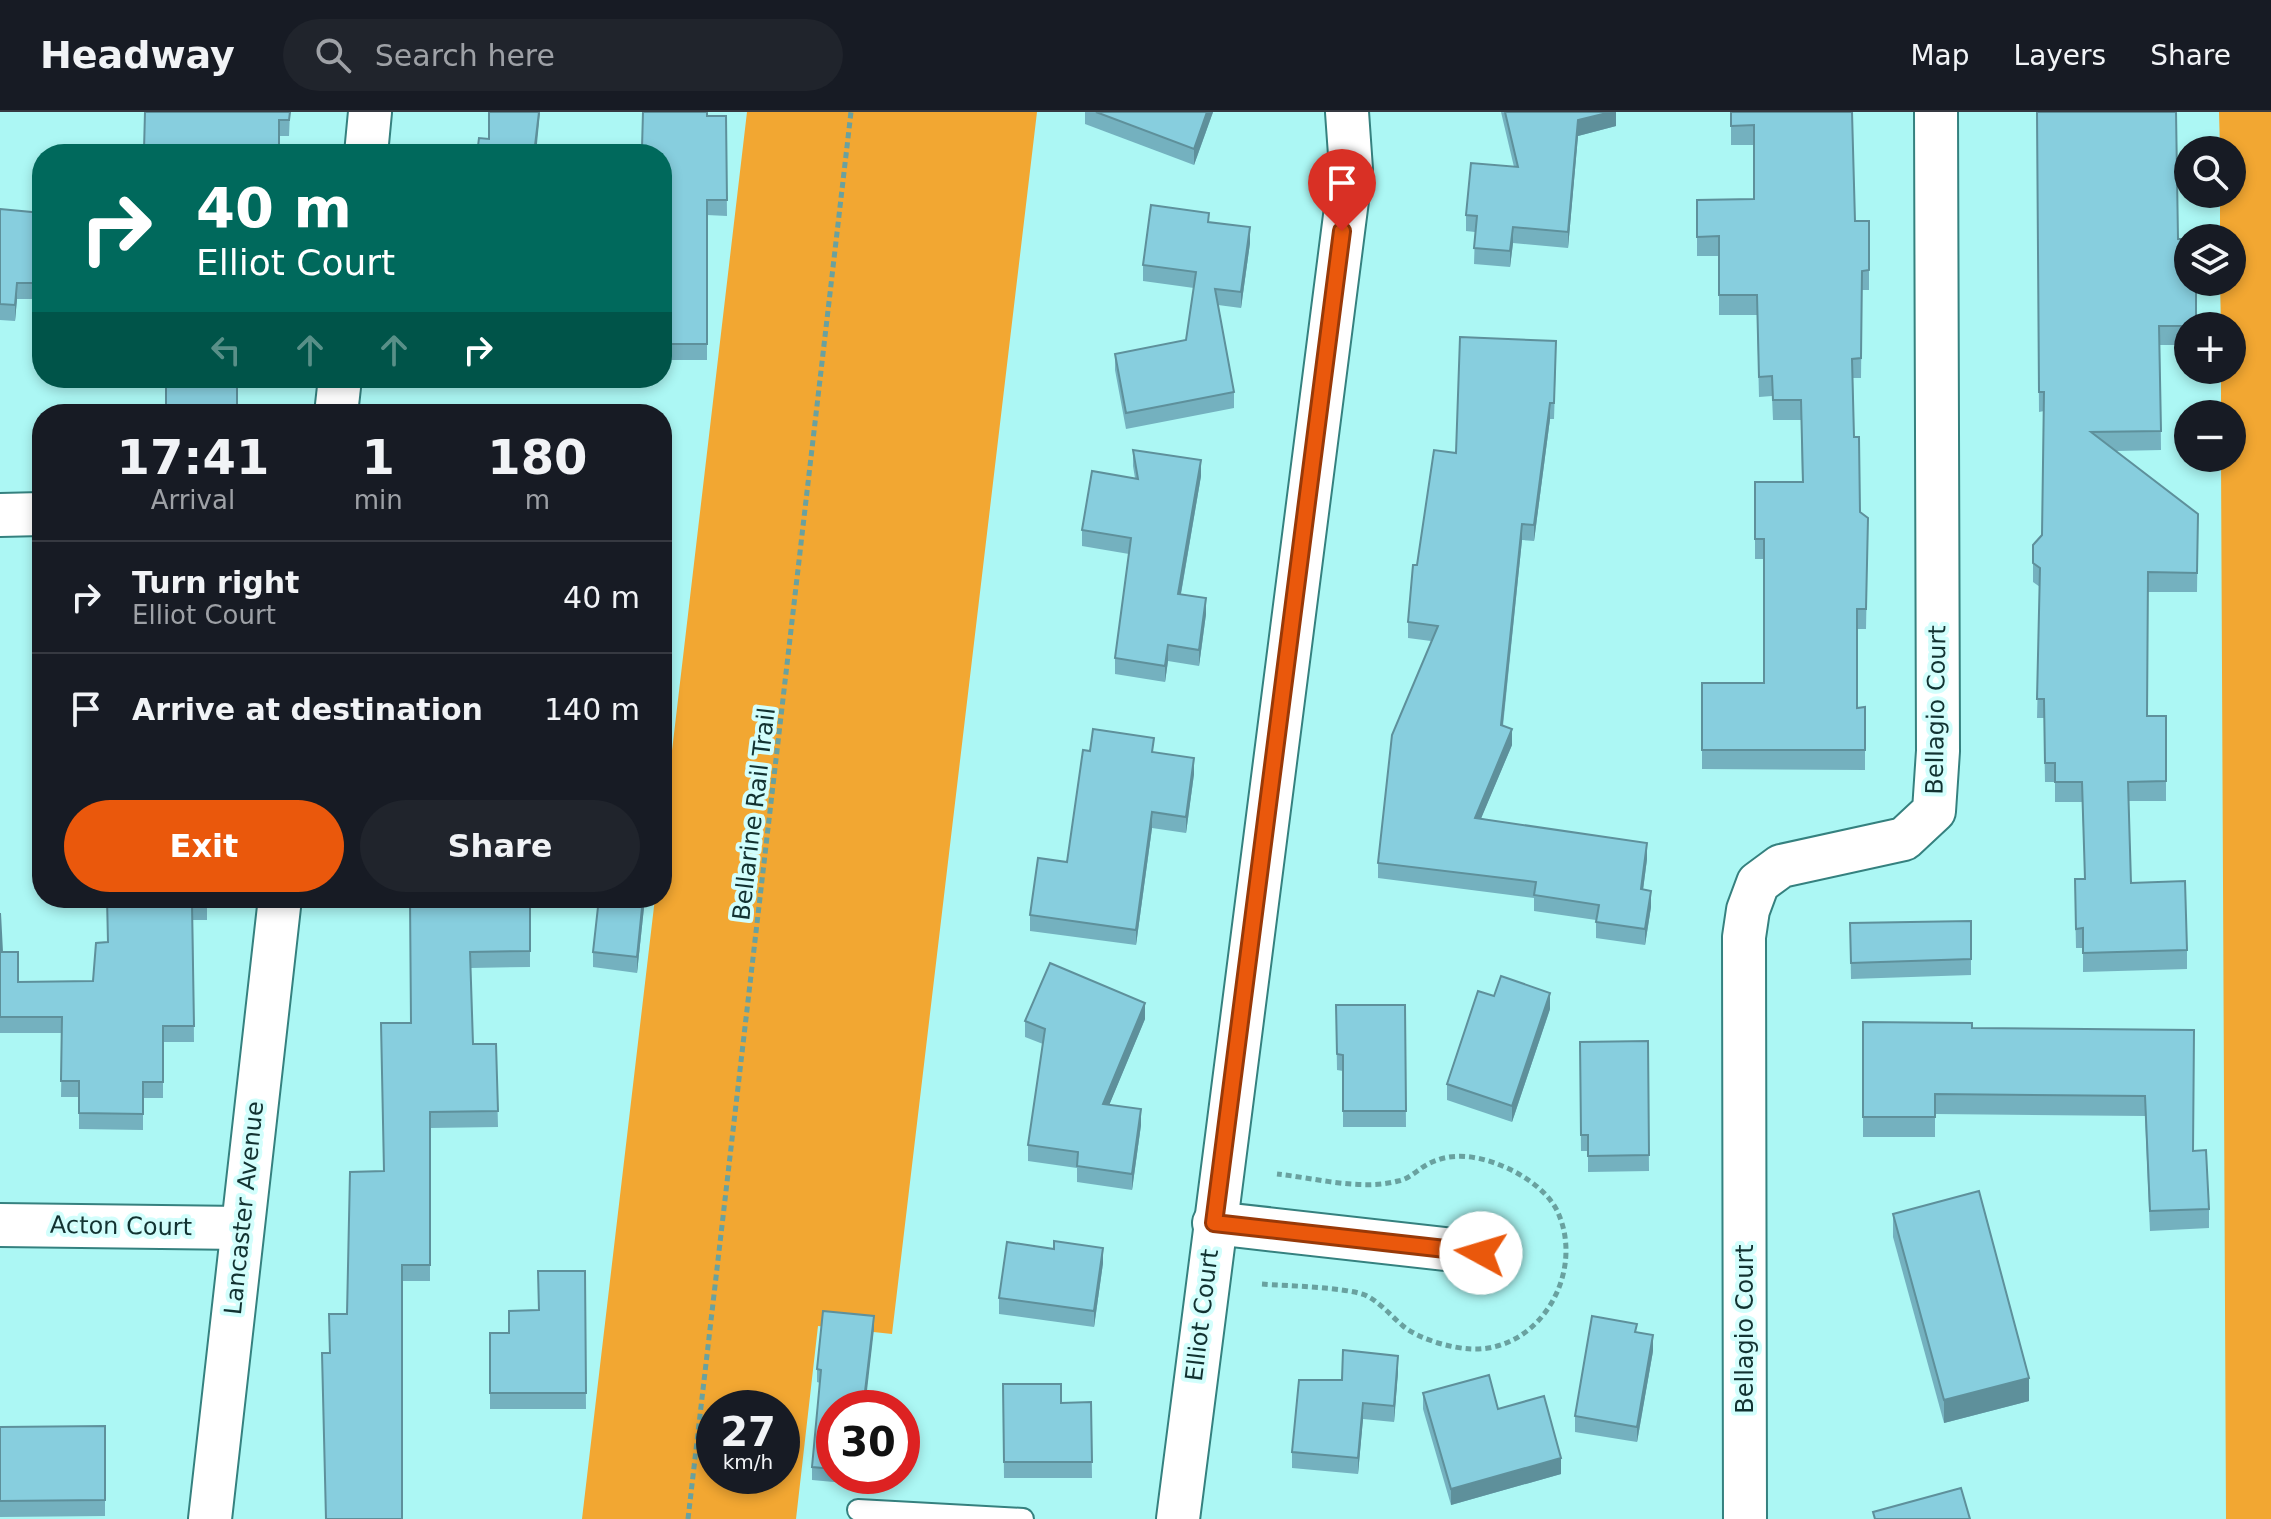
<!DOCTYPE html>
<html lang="en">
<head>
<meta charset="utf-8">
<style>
	:root { --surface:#171b24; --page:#20242c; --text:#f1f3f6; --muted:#9ea1a6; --line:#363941; --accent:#ea580c }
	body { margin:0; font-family:"DejaVu Sans",sans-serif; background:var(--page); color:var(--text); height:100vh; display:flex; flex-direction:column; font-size:30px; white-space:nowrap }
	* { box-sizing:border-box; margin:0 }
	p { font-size:26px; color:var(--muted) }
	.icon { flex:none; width:44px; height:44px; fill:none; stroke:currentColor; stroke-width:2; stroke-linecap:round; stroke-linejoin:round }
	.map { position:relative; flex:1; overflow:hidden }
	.details { position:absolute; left:32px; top:292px; width:640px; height:504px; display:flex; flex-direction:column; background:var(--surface); border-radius:32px; box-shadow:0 4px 12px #0003 }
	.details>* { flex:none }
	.banner { position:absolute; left:32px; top:32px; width:640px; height:244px; border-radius:32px; box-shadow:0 4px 12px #0003; background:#00695c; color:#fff; overflow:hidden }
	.tools { position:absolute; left:2174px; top:24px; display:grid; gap:16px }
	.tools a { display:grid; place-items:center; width:72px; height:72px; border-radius:50%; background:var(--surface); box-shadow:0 4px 12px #0003; font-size:40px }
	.speed { position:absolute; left:696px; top:1278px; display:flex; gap:16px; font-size:40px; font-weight:700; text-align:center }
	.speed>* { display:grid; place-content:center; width:104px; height:104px; border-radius:50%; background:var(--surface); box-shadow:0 4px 12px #0003; line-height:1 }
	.speed small { font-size:20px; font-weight:400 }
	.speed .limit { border:12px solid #d22; background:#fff; color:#111 }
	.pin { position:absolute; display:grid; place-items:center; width:68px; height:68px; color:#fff; margin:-82px -34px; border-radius:50% 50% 50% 0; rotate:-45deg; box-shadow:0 0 8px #0007 }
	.pin .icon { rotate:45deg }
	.me { position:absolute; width:88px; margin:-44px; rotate:276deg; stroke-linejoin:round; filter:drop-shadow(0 0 6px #0008) }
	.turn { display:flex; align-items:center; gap:28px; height:168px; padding:0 32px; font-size:36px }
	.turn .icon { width:104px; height:104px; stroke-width:2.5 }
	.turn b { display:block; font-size:56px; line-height:68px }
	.lanes { display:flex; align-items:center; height:76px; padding:0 32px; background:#0003; justify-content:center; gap:40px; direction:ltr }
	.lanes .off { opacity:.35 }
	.eta { display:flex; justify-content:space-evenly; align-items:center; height:136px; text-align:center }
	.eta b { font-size:48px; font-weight:600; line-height:56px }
	.cta { display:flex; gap:16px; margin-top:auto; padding:16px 32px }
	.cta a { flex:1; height:92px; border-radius:48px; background:var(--accent); color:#fff; font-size:32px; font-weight:600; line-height:92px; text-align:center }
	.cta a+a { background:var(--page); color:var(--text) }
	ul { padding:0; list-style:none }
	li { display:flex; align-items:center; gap:24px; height:112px; padding:0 32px; border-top:2px solid var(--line) }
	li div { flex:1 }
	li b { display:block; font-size:30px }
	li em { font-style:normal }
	header { display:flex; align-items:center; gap:48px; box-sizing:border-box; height:112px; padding:0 40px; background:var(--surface); border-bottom:2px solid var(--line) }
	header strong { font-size:38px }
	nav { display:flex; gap:44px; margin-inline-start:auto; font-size:28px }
	.search { width:560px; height:72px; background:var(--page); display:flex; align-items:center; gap:20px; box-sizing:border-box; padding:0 28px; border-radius:44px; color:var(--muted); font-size:30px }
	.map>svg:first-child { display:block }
	.green { fill:#f2a732; fill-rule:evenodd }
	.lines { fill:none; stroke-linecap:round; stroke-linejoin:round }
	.lane-casing { stroke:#35817f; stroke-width:24 }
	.street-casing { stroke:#35817f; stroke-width:46 }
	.path { stroke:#69a19f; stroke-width:5; stroke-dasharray:6 4; stroke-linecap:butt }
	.lane { stroke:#fff; stroke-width:20 }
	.street { stroke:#fff; stroke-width:42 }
	.wall { fill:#74b1bf }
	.shaded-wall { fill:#5e909b }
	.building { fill:#87cede; stroke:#5e909b; stroke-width:2 }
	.route-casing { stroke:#983908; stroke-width:20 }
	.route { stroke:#ea580c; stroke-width:14 }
	.labels { text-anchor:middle; stroke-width:8; stroke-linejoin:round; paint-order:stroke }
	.street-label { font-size:24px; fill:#123231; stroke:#d2fefc }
</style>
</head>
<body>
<header>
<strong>Headway</strong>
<div class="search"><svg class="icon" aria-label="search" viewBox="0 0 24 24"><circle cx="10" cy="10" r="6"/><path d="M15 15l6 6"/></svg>Search here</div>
<nav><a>Map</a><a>Layers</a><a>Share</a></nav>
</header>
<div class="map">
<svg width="2271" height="1407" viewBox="0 0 2271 1407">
	<rect width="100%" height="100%" fill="#acf7f4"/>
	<!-- green -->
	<g class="green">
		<path d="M747,0H1037L892,1222L818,1214L796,1407H582L655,786H662V724ZM714,1296H782V1364H714Z"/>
		<path d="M2219,0H2271V1407H2226L2221,346H2232V302H2221V258H2232V214H2221L2220,170H2232V126H2220V82H2232V38H2220Z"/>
	</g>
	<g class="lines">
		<defs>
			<path id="lane" d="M858,1398L1023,1407"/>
			<g id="street">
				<path d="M366,42L370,0"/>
				<path d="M336,302L340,266"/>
				<path d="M0,403L42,402"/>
				<path d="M1214,1111L1481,1141"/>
				<path d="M0,1113L242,1116"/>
				<path d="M210,1407L280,786"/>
				<path d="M1178,1407L1351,57L1347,0"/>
				<path d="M1745,1407L1744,825L1748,798L1758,771L1781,754L1904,727L1934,699L1938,639L1936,0"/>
			</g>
		</defs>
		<!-- lane casing -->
		<use href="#lane" class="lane-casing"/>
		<!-- street casing -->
		<use href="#street" class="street-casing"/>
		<!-- path -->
		<g class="path">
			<path d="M1262,1172C1287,1174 1344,1175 1365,1183C1380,1190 1390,1203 1403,1214C1419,1227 1450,1236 1471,1237C1539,1240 1584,1163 1559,1103C1550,1080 1523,1062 1500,1053C1478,1044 1452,1040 1430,1051C1419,1056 1410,1067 1398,1069C1361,1079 1315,1066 1277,1062"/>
			<path d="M688,1407L851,0"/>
		</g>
		<!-- lane -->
		<use href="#lane" class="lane"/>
		<!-- street -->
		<use href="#street" class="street"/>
	</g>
	<!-- wall -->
	<g class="wall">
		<path d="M290,0L289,24H279L144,38Z"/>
		<path d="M643,0L726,4L727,104L707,103V248H662V42H642Z"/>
		<path d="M1085,0H1213L1194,53L1085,12Z"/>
		<path d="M1501,0H1616V14L1578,24L1568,136L1513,131L1510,155L1474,152L1475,120L1466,119V103L1514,55Z"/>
		<path d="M1731,0H1852L1855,109H1869V178H1862L1861,266H1853L1854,325L1860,400L1868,406L1866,517H1857V596L1865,595V658L1702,657V571H1764V447H1755V370H1802L1801,308H1773L1772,284L1759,285L1757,203H1719V144H1697V88L1754,87V33H1731Z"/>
		<path d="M2037,0L2178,127L2188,214V233H2160L2161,338L2116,339L2198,402L2197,480H2148L2147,604H2166V689H2129L2131,771L2187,838V857L2083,860V836H2076L2075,786L2085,767L2082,690H2055V670H2045L2044,606H2037L2040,475L2033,470V433L2042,423L2044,299L2039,300Z"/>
		<path d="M0,97L42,101V187H17L15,209L0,208Z"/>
		<path d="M1209,110L1250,131L1241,196L1218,193L1234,280V296L1126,317L1115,258V242L1186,228L1194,176L1143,169V153Z"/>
		<path d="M1556,245L1554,307H1550L1534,429L1522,428L1503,614L1512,633L1481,706L1647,747L1643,778L1651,795L1645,833L1596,826V808L1534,799V786L1378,766V751L1431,529L1408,526V510L1417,453L1456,341Z"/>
		<path d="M166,266H252V270L237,269V302H166Z"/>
		<path d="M1133,338L1201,364L1181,482L1206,502L1199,554L1168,549L1165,570L1115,562V546L1129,442L1082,434V418L1135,366L1133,354Z"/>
		<path d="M1090,639L1154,640L1194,662L1186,721L1152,716L1136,833L1030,819V803L1067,750Z"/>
		<path d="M207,786V808H193L194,930H163V986H143V1018L79,1017V985H61L62,921H0V801L2,840L18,870L93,869L107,830Z"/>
		<path d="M410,786H530V855L470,856L473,932H496L498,1015L430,1016V1169H402L330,1241L347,1202L383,1059L411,911Z"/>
		<path d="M599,786H645L637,861L593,855V840Z"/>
		<path d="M1971,809V863L1851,867L1850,811Z"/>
		<path d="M1336,893H1405L1406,1015H1343V959L1337,958Z"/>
		<path d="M1550,897L1512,1010L1447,988V972Z"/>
		<path d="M1145,907L1109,993L1141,1013L1132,1078L1077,1070V1056L1028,1049V1033L1043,932L1025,925V909Z"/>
		<path d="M1863,910L1972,916L2194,918L2193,1039L2209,1097V1116L2150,1119L2145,1004L1935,1002V1025H1863Z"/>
		<path d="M1648,929L1649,1059L1588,1060V1039H1581L1580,930Z"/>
		<path d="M1893,1102L2029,1289L1944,1311L1893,1125Z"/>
		<path d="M1103,1151L1094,1215L999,1202V1186Z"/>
		<path d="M585,1159L586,1297H490V1221H509L538,1198Z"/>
		<path d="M874,1217L834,1296V1364H856V1372L812,1368V1355L820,1271L817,1270V1257Z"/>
		<path d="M1653,1239L1637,1330L1575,1320V1304Z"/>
		<path d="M1398,1260L1394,1310L1363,1307L1358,1362L1292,1356V1340L1342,1268Z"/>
		<path d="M1003,1272L1061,1291L1091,1290L1092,1366H1004Z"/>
		<path d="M1423,1281L1498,1297L1561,1362L1451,1393L1423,1297Z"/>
		<path d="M105,1314V1404L0,1405V1315Z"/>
	</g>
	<!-- shaded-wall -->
	<g class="shaded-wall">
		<path d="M539,0H540L536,42H534Z"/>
		<path d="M1207,0H1213L1194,53V37Z"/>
		<path d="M1611,0H1616V14L1578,24L1568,136V120L1578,8Z"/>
		<path d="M1250,115V131L1241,196V180Z"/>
		<path d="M1513,115V131L1510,155V139Z"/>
		<path d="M17,171V187L15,209V193Z"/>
		<path d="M1550,291V307L1534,429V413Z"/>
		<path d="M1201,348V364L1178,498V482Z"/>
		<path d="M1522,412V428L1501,629V613Z"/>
		<path d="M1206,486V502L1199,554V538Z"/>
		<path d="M1168,533V549L1165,570V554Z"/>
		<path d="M1512,617V633L1475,721V706Z"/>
		<path d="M1194,646V662L1186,721V705Z"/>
		<path d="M1152,700V716L1136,833V818Z"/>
		<path d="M1647,731V747L1641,793V777Z"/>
		<path d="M1651,779V795L1645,833V817Z"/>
		<path d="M643,786H645L637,861V845Z"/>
		<path d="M1550,881V897L1512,1010V994Z"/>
		<path d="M1145,891V907L1103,1008V992Z"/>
		<path d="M1141,997V1013L1132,1078V1062Z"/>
		<path d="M1103,1136V1151L1094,1215V1199Z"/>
		<path d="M874,1204V1217L865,1296H863Z"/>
		<path d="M1653,1223V1239L1637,1330V1315Z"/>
		<path d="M1398,1244V1260L1394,1310V1294Z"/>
		<path d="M2029,1266V1289L1944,1311V1288Z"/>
		<path d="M1363,1291V1307L1358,1362V1346Z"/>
		<path d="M1561,1346V1362L1451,1393V1377Z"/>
	</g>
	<!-- building -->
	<g class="building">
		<path d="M145,0H290L289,8H279V42H89V37L144,38Z"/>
		<path d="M489,0H539L534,42H477L479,26L489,27Z"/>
		<path d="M643,0H707V4H726L727,88H707V232H662V42H651V36H642Z"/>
		<path d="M1096,0H1207L1194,37Z"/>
		<path d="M1505,0H1611L1578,8L1568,120L1513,115L1510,139L1474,136L1477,104L1466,103L1471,51L1518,55Z"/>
		<path d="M1731,0H1852L1855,109H1869V158L1862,159L1861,246L1852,247L1854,325H1859L1860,400L1868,406L1866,497H1857V596L1865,595V638H1702V571H1764V427H1755V370H1803L1801,288H1773L1772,264L1759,265L1757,183H1719V124L1697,125V88L1754,87V13L1731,14Z"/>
		<path d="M2037,0H2176L2178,127H2188V170H2196V214H2159L2161,319L2091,320L2198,402L2197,461L2148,460L2147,604H2166V669L2128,670L2131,771L2185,769L2187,838L2083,841V816L2076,817L2075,767H2085L2082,670H2055V651H2045L2044,587H2037L2040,456L2033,451V433L2042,423L2044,280H2039Z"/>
		<path d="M1151,93L1209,101L1208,110L1250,115L1241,180L1215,177L1234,280L1126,301L1115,242L1186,228L1196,160L1143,153Z"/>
		<path d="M0,97L42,101V171H17L15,193L0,192Z"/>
		<path d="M1460,225L1556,229L1554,291H1550L1534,413L1522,412L1501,613L1512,617L1475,706L1647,731L1641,777L1651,779L1645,817L1596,810L1599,793L1534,783L1536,770L1378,751L1392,623L1438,514L1408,510L1413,453H1417L1434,338L1456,341Z"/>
		<path d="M166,266H237V296H221V302H166Z"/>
		<path d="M1133,338L1201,348L1178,482L1206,486L1199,538L1168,533L1165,554L1115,546L1131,426L1082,418L1092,359L1138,367Z"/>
		<path d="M1093,617L1154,626L1152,640L1194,646L1186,705L1152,700L1136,818L1030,803L1038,746L1067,750L1083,638L1090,639Z"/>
		<path d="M107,786H207V792H192L194,914H163V970H143V1002L79,1001V969H61L62,905H0V801L2,840H18V870L93,869L96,831L108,830Z"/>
		<path d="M410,786H530V839L470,840L473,932H496L498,999L430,1000V1153H402V1407H326L322,1241H330L329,1202H347L350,1060L384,1059L381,911H411Z"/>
		<path d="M599,786H643L637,845L593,840Z"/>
		<path d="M1971,809V847L1851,851L1850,811Z"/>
		<path d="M1050,851L1145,891L1103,992L1141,997L1132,1062L1077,1054L1078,1040L1028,1033L1045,917L1025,909Z"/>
		<path d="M1501,864L1550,881L1512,994L1447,972L1478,879L1494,884Z"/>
		<path d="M1336,893H1405L1406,999H1343V943L1337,942Z"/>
		<path d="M1863,910L1972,911V916L2194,918L2193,1039L2206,1038L2209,1097L2150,1099L2145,984L1935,982V1005H1863Z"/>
		<path d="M1648,929L1649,1043L1588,1044V1023H1581L1580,930Z"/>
		<path d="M1979,1079L2029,1266L1944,1288L1893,1102Z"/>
		<path d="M1054,1129L1103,1136L1094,1199L999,1186L1007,1130L1054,1137Z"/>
		<path d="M538,1159H585L586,1281H490V1221H509V1199L539,1198Z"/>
		<path d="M823,1199L874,1204L863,1296H834V1357L812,1355L821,1258L817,1257Z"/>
		<path d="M1592,1204L1637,1212L1635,1220L1653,1223L1637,1315L1575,1304Z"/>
		<path d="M1343,1238L1398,1244L1394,1294L1363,1291L1358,1346L1292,1340L1299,1268H1342Z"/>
		<path d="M1489,1263L1498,1297L1544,1284L1561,1346L1451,1377L1423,1281Z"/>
		<path d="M1003,1272H1061V1291L1091,1290L1092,1350H1004Z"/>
		<path d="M105,1314V1388L0,1389V1315Z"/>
		<path d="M1961,1376L1970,1407H1875L1873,1400Z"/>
	</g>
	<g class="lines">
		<defs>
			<path id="route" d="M1342,119L1214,1111L1481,1141"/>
		</defs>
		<!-- route casing -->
		<use href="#route" class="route-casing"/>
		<!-- route -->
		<use href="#route" class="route"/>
	</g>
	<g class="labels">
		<!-- street labels -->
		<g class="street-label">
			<text transform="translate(1936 598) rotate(-89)" y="8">Bellagio Court</text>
			<text transform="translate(754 702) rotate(-83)" y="8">Bellarine Rail Trail</text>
			<text transform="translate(244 1096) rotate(-84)" y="8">Lancaster Avenue</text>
			<text transform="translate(121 1114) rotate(1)" y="8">Acton Court</text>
			<text transform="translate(1202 1203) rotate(-83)" y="8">Elliot Court</text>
			<text transform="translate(1745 1217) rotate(-90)" y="8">Bellagio Court</text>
		</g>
	</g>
</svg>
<div class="tools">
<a><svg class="icon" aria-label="search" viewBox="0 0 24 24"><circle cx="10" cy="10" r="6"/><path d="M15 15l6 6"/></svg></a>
<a><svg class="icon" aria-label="layers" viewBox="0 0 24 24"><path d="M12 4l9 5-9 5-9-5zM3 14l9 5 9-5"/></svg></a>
<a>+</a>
<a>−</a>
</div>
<div class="speed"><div>27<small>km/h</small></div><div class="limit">30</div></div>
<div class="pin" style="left:1342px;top:119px;background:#d93025"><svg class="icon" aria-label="arrive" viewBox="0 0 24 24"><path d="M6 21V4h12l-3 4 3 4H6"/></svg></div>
<svg class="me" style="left:1481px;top:1141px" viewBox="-20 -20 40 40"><circle r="19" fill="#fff"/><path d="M0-13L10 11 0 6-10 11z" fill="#ea580c"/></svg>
<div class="banner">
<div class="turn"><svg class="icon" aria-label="right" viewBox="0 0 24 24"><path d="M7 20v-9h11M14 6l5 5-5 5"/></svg><div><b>40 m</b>Elliot Court</div></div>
<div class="lanes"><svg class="icon off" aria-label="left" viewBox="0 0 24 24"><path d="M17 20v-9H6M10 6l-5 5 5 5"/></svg><svg class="icon off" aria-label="ahead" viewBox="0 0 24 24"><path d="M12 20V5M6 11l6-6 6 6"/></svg><svg class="icon off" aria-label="ahead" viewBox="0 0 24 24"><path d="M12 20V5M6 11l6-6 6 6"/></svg><svg class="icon" aria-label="right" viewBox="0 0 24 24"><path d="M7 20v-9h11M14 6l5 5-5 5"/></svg></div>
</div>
<section class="details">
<div class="eta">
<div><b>17:41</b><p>Arrival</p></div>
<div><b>1</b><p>min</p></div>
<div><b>180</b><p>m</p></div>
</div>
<ul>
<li><svg class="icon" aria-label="right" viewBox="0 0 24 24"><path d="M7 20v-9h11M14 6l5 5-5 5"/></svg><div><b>Turn right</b><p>Elliot Court</p></div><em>40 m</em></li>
<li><svg class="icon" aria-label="arrive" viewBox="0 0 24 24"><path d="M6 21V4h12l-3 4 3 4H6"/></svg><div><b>Arrive at destination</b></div><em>140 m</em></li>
</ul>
<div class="cta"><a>Exit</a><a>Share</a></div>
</section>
</div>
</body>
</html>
